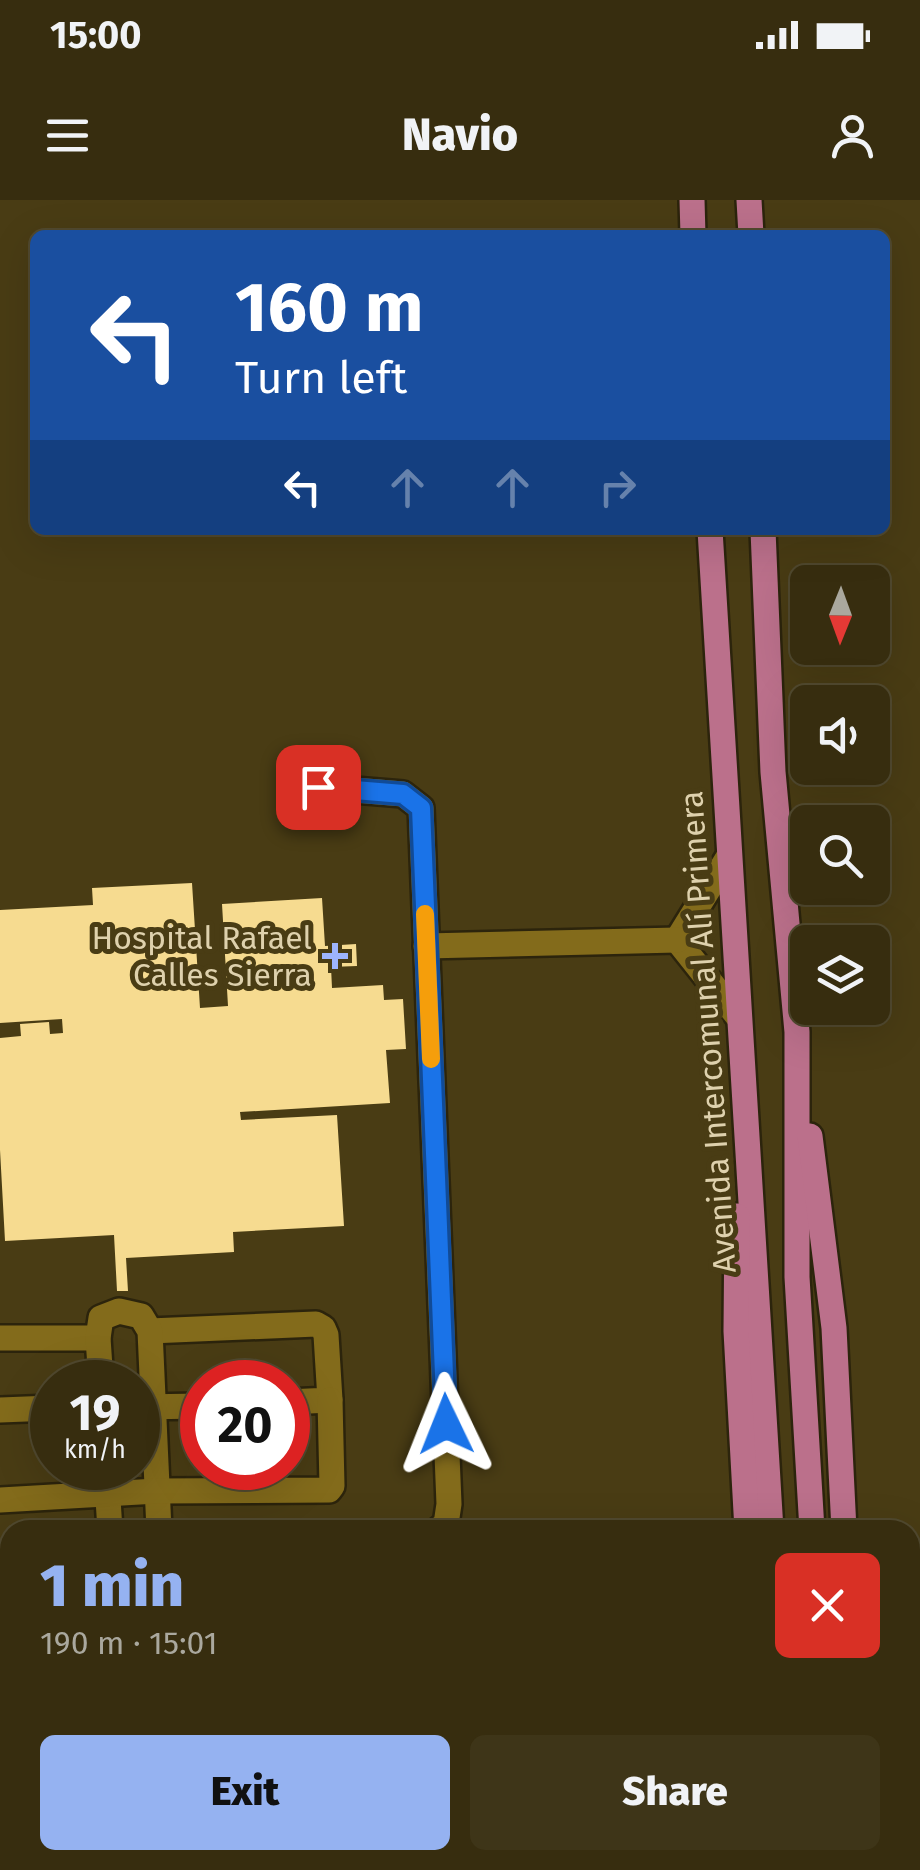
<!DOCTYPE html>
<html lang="en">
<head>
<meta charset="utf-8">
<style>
	:root { --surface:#372d0f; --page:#3e3518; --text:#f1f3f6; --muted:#aaa89e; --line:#51492f; --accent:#95b2f1 }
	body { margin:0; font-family:"Fira Sans",sans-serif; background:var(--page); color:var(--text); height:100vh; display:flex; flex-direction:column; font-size:38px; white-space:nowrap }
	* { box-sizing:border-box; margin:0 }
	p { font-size:32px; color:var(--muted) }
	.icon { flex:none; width:55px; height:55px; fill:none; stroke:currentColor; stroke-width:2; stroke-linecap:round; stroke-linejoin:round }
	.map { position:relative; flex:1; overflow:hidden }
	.sheet { position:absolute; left:0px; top:1320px; width:920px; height:350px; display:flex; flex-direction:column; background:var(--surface); border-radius:30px 30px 0 0; box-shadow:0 10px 40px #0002,0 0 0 2px var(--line) }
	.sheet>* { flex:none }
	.guide { position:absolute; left:30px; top:30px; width:860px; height:305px; border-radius:15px; box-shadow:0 10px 40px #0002,0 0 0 2px var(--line); background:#1a4fa0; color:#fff; overflow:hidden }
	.needle { width:65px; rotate:181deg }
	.fabs { position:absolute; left:790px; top:365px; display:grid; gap:20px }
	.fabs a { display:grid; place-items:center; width:100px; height:100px; border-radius:15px; background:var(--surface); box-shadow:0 10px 40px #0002,0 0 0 2px var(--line); font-size:50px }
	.speed { position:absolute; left:30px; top:1160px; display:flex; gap:20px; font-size:50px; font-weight:700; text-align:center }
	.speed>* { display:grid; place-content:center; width:130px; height:130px; border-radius:50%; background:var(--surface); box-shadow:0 10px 40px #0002,0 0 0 2px var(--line); line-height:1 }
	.speed small { font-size:25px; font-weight:400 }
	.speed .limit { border:15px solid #d22; background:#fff; color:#111 }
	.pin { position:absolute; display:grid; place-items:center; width:85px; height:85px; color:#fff; margin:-42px; border-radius:20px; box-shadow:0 5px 15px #0006 }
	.me { position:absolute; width:110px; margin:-55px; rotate:358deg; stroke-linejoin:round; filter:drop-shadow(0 0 8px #0008) }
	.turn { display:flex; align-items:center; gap:35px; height:210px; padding:0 40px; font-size:45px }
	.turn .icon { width:130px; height:130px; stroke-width:2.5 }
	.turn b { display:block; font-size:70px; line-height:85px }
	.lanes { display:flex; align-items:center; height:95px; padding:0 40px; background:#0003; justify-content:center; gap:50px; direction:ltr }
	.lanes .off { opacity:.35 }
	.round { display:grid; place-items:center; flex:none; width:105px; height:105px; border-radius:15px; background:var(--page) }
	.headline { display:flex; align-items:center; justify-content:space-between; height:170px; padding:0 40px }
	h1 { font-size:60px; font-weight:800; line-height:75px; color:var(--accent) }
	.action { display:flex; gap:20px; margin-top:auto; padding:20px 40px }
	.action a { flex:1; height:115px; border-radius:15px; background:var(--accent); color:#111; font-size:40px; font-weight:800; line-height:115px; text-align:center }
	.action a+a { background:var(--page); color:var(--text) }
	.status { display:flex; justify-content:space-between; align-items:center; height:70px; padding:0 50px; background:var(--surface); direction:ltr }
	.status svg { height:28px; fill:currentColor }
	header { display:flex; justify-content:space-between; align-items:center; height:130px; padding:0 40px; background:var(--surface); font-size:45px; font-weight:800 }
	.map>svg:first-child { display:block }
	.building { fill:#f6db90 }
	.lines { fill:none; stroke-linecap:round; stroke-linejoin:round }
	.minor-casing { stroke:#2c240c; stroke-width:30 }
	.major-casing { stroke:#2c240c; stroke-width:30 }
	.minor { stroke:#836b1b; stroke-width:25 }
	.major { stroke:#bb708b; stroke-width:25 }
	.route-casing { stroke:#114b97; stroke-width:25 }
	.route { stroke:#1a73e8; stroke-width:18 }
	.slow { stroke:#f59e0b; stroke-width:18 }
	.poi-dot { fill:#9db4fd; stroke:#493c14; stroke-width:4 }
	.labels { text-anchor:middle; stroke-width:10; stroke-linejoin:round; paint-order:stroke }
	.poi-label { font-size:32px; fill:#ded1ad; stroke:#493c14; text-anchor:end }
	.street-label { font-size:32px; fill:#ded1ad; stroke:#493c14 }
</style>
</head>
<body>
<div class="status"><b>15:00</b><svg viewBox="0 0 49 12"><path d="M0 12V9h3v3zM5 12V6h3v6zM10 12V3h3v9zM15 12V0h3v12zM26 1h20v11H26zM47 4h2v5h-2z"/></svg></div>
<header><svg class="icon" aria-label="menu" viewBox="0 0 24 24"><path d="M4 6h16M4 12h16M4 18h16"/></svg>Navio<svg class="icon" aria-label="person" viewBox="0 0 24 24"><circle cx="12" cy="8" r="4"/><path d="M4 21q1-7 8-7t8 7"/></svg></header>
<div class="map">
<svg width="920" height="1670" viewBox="0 0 920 1670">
	<rect width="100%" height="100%" fill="#493c14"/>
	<!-- building -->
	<path class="building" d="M192,683L200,808L228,806L222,704L322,698L325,746L356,744L357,766L331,767L332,788L383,785L384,800L403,799L406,849L386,850L390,903L240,912L241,920L337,915L344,1026L233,1032L234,1052L126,1058L128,1091H117L114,1035L5,1041L0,950V838L21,836L20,824L49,822L50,834L63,833L62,819L0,823V710L93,705L92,688Z"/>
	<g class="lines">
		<defs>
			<g id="minor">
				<path d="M318,587L403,594L421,608L449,1304L446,1324L438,1330"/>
				<path d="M677,740L739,818"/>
				<path d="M677,740L729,656"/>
				<path d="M426,746L677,740"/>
				<path d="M150,1131L316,1124L323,1128L326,1135L330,1200L288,1202"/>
				<path d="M0,1138H98"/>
				<path d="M101,1182L98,1138L101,1118L119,1111L141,1116L150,1131L159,1330"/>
				<path d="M138,1207L202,1206"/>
				<path d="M0,1210L52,1208"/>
				<path d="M106,1268L110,1330"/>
				<path d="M0,1300L157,1291L329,1290L332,1286L330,1200"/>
				<path d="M0,1357H10"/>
				<path d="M0,1628H10"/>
				<path d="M910,1645H920"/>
				<path d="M133,1660V1670"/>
				<path d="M166,1670V1660"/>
			</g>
			<g id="major">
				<path d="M692,0L693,35"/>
				<path d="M749,0L751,35"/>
				<path d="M710,330L771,1330"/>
				<path d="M763,330L773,572L797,832V1077L812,1330"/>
				<path d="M810,936L834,1128L844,1330"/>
				<path d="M737,1016L736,1131L747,1330"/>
				<path d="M910,1550L920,1561"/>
				<path d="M768,1660V1670"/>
				<path d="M791,1660L792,1670"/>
				<path d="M831,1660L832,1670"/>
				<path d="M860,1660L861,1670"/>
			</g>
		</defs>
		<!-- minor casing -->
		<use href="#minor" class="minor-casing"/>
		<!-- major casing -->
		<use href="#major" class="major-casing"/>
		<!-- minor -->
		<use href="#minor" class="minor"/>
		<!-- major -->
		<use href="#major" class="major"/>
	</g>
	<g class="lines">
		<defs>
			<path id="route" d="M318,587L403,594L421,608L446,1224"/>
		</defs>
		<!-- route casing -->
		<use href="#route" class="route-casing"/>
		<!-- route -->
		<use href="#route" class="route"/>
		<!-- slow -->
		<path class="slow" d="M425,714L431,859"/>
	</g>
	<!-- markers -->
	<path class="poi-dot" d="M330 741h10v10h10v10h-10v10h-10v-10h-10v-10h10z"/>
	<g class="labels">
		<!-- poi labels -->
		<g class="poi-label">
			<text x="312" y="749">Hospital Rafael<tspan x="312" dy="37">Calles Sierra</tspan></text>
		</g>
		<!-- street labels -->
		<g class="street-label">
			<text transform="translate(708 832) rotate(-94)" y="11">Avenida Intercomunal Alí Primera</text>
		</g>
	</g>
</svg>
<div class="fabs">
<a><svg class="needle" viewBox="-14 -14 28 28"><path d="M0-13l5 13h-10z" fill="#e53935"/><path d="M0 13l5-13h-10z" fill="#aaa89e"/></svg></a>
<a><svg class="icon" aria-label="sound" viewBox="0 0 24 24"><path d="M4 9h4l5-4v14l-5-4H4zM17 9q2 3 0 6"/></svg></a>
<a><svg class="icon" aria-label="search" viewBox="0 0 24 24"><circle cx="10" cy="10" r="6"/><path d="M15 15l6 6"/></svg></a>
<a><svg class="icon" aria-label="layers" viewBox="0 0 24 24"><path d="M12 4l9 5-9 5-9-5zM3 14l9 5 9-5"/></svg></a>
</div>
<div class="speed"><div>19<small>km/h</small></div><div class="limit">20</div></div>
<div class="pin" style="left:318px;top:587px;background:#d93025"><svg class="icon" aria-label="arrive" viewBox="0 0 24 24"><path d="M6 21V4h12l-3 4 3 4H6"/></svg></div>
<svg class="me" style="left:446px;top:1224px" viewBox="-20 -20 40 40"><path d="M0-17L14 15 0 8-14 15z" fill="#1a73e8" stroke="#fff" stroke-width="4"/></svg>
<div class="guide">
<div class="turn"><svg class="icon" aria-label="left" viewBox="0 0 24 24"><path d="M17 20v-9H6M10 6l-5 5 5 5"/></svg><div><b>160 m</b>Turn left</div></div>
<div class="lanes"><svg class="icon" aria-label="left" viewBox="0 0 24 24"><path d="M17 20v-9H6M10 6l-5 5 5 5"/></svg><svg class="icon off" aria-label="ahead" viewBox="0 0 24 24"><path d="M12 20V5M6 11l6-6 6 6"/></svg><svg class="icon off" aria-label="ahead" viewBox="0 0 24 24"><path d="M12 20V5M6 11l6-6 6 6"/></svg><svg class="icon off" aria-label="right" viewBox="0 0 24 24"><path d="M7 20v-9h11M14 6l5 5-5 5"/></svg></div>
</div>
<section class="sheet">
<div class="headline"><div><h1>1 min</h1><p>190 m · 15:01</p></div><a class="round" style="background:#d93025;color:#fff"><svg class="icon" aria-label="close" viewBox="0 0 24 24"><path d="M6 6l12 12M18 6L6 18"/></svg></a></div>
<div class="action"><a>Exit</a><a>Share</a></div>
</section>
</div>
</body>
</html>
